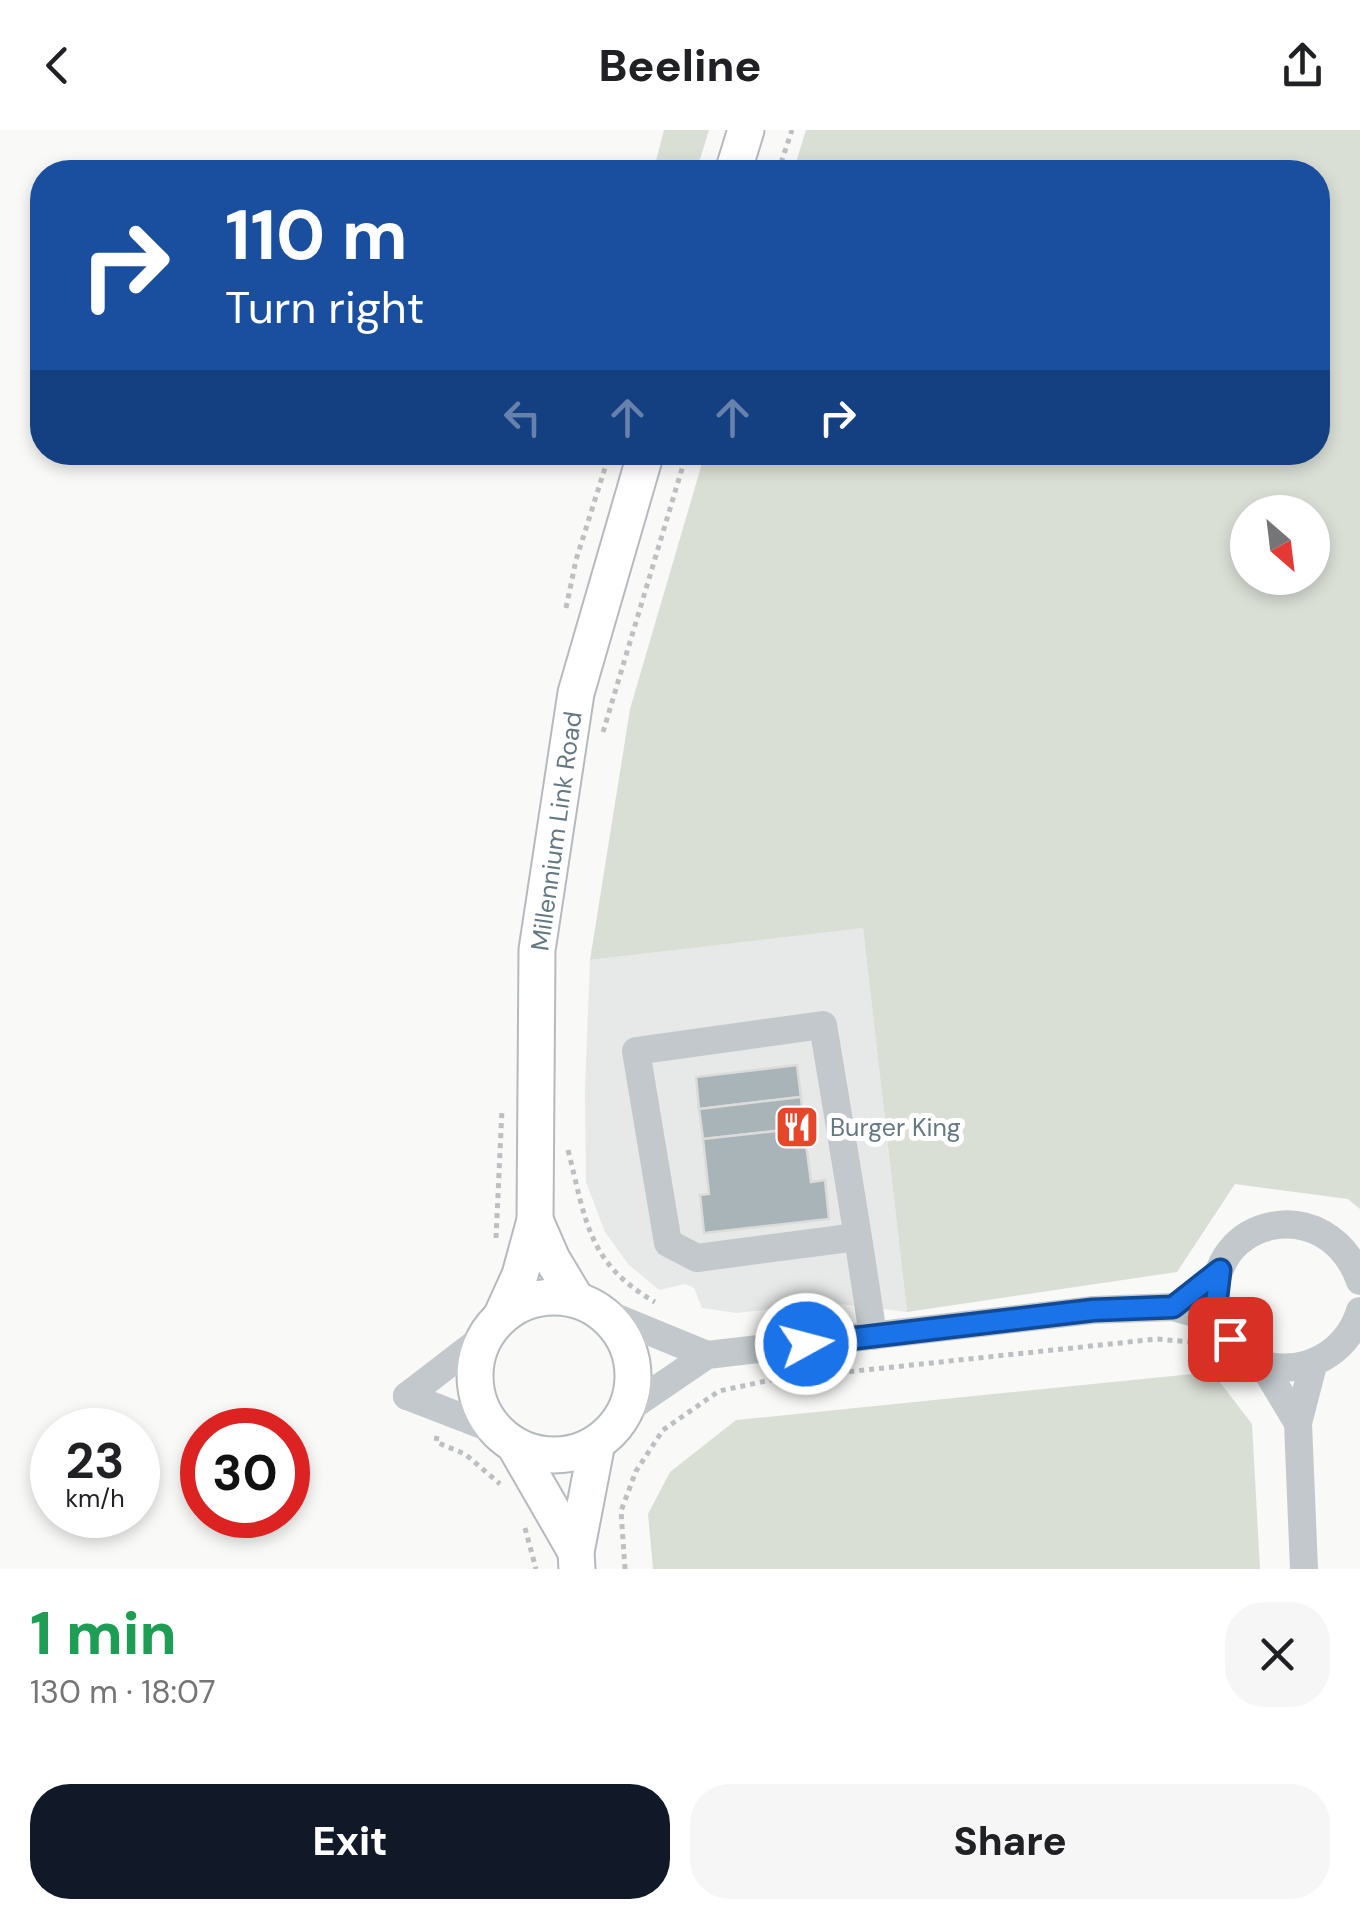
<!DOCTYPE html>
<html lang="en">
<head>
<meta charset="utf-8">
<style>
	:root { --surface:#fff; --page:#f6f6f6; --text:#202124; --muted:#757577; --accent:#111827 }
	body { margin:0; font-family:"DM Sans",sans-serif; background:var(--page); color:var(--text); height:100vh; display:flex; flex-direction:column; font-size:38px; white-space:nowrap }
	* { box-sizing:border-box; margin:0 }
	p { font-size:32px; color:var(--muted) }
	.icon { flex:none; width:55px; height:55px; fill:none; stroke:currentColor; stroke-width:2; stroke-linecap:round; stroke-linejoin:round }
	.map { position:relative; height:1439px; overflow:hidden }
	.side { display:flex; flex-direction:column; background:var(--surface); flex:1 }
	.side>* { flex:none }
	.top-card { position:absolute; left:30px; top:30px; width:1300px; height:305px; border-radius:40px; box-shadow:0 5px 15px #0003; background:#1a4fa0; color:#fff; overflow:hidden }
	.needle { width:65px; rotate:152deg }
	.controls { position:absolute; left:1230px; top:365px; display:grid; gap:20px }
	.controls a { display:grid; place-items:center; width:100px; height:100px; border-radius:50%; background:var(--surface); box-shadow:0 5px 15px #0003; font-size:50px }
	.speed { position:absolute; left:30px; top:1278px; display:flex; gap:20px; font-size:50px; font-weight:700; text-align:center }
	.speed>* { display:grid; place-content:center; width:130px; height:130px; border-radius:50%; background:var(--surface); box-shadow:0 5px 15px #0003; line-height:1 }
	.speed small { font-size:25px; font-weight:400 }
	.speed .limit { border:15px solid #d22; background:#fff; color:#111 }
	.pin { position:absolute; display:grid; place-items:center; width:85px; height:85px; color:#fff; margin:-42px; border-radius:20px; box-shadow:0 5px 15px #0006 }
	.me { position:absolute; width:110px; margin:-55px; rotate:83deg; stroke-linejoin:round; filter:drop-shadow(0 0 8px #0008) }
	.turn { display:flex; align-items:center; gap:35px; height:210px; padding:0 30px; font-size:45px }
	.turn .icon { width:130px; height:130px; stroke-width:2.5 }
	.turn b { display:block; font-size:70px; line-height:85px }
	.lanes { display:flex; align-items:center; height:95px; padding:0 30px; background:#0003; justify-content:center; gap:50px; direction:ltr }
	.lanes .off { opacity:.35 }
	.round { display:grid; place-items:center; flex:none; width:105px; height:105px; border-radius:40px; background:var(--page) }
	.overview { display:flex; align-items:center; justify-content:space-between; height:170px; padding:0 30px }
	h1 { font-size:60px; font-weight:800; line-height:75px; color:#1e9e55 }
	.button { display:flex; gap:20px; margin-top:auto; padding:20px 30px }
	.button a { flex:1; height:115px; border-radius:40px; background:var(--accent); color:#fff; font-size:40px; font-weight:800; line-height:115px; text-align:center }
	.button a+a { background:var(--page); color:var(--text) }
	header { display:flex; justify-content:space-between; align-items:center; height:130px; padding:0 30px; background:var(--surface); font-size:45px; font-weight:800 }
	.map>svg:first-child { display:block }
	.built { fill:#e7e9e8 }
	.green { fill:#dadfd6; fill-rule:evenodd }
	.building { fill:#a9b4b9; stroke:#dbdbd9; stroke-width:2.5 }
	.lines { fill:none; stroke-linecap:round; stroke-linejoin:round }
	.major-casing { stroke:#b4babe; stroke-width:39 }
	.path { stroke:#bcc0c2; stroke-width:5; stroke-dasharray:5 5; stroke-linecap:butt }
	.minor { stroke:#c2c8cb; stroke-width:28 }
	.major { stroke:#fff; stroke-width:35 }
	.route-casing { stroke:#114b97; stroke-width:25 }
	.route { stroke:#1a73e8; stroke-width:18 }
	.labels { text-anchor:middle; stroke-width:10; stroke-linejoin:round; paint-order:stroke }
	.street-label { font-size:25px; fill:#647883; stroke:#fff }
	.poi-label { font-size:25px; fill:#647883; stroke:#fff; text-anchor:start }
</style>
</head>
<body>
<header><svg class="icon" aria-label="back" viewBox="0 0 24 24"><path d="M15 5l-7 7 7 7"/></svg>Beeline<svg class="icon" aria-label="share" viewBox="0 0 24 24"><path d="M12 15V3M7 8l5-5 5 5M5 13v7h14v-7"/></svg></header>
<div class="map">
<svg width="1360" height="1439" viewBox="0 0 1360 1439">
	<rect width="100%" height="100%" fill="#f9f9f7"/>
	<!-- built -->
	<path class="built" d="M863,797L907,1182L832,1173L736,1183L702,1178L694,1158L685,1154L659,1160L628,1134L605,1102L586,1052L585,958L590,830Z"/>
	<!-- green -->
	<g class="green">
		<path d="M664,0H709L696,42H653Z"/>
		<path d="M806,0H1360V1079L1348,1069L1235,1054L1177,1142L907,1182L863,798L590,830L630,579L705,323L1318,322V42H793ZM1248,382H1312V448H1248Z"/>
		<path d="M1212,1242L1252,1294L1260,1439H653L648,1384L670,1342L736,1290Z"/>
	</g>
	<!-- building -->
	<g class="building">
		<path d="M797,935L801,967L699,979L696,947Z"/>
		<path d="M801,967L804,998L703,1009L699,979Z"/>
		<path d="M804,998L811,1052L825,1050L829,1089L704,1103L700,1065L709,1064L703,1009Z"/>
	</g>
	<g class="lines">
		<defs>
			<g id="major">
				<path d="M733,42L746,0"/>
				<path d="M535,1090L552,1129L576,1169"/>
				<circle cx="554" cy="1246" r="79"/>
				<path d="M501,1187L520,1145L535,1090L537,820L576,563L646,322"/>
				<path d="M515,1316L576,1422"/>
				<path d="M577,1439L576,1422L597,1313"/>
			</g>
		</defs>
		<!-- major casing -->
		<use href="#major" class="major-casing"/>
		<!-- path -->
		<g class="path">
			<path d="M778,42L792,0"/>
			<path d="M566,478L576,430L610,322"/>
			<path d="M603,602L687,322"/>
			<path d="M568,1020C586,1090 587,1133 655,1172"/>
			<path d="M496,1108L502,979"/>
			<path d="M437,1306L436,1312L465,1324L500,1354"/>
			<path d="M525,1398L536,1439"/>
			<path d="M625,1439L621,1381L636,1341L663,1300L719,1261L771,1250L1157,1209L1190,1212"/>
		</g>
		<!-- minor -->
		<g class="minor">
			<path d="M857,1107L697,1128L668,1113L636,921L823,895C840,998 858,1102 873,1206"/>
			<path d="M1360,1151C1328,1060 1207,1087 1216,1174C1224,1257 1336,1258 1360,1181"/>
			<path d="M600,1181L707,1225"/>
			<path d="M1263,1235L1298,1293"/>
			<path d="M407,1266L485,1206"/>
			<path d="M407,1266L495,1300"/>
			<path d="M625,1281L707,1225L1093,1180L1173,1177L1220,1190"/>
			<path d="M1304,1439L1298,1293L1313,1235"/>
		</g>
		<!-- major -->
		<use href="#major" class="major"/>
	</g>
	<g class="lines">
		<defs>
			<path id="route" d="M806,1214L1093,1180L1173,1177L1220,1140L1216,1174L1230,1209"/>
		</defs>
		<!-- route casing -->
		<use href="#route" class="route-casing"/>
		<!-- route -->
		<use href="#route" class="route"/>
	</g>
	<!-- icons -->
	<defs>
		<symbol id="restaurant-square" viewBox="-11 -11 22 22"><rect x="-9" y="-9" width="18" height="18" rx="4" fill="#e74729" stroke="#fff"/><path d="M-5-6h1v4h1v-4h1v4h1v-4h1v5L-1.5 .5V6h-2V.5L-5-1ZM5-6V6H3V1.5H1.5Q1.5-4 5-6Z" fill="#fff"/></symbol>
	</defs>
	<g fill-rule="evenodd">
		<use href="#restaurant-square" x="772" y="972" width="50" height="50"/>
	</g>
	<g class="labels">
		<!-- street labels -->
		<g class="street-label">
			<text transform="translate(556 701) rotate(-82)" y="9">Millennium Link Road</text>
		</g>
		<!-- poi labels -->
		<g class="poi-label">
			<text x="830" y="1006">Burger King</text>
		</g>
	</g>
</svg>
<div class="controls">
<a><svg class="needle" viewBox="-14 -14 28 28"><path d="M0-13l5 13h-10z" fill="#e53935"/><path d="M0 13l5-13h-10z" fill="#757577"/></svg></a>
</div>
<div class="speed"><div>23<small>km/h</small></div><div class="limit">30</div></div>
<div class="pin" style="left:1230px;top:1209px;background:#d93025"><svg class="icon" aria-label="arrive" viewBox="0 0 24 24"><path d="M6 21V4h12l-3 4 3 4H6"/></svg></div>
<svg class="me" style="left:806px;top:1214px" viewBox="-20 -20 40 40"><circle r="17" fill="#1a73e8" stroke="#fff" stroke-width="3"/><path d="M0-11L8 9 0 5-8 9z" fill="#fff"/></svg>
<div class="top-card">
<div class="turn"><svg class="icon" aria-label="right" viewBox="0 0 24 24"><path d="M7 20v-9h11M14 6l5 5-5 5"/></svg><div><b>110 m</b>Turn right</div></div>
<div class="lanes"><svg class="icon off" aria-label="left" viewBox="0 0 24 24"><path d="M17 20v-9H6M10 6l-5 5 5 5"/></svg><svg class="icon off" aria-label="ahead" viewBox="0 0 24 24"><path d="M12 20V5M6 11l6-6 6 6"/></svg><svg class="icon off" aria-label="ahead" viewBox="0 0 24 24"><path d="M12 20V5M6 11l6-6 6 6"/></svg><svg class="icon" aria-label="right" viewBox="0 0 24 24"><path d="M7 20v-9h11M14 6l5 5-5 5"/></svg></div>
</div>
</div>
<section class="side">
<div class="overview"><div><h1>1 min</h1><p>130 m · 18:07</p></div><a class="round"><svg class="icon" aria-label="close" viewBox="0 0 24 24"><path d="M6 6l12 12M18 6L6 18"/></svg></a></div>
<div class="button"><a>Exit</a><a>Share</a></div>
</section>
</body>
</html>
